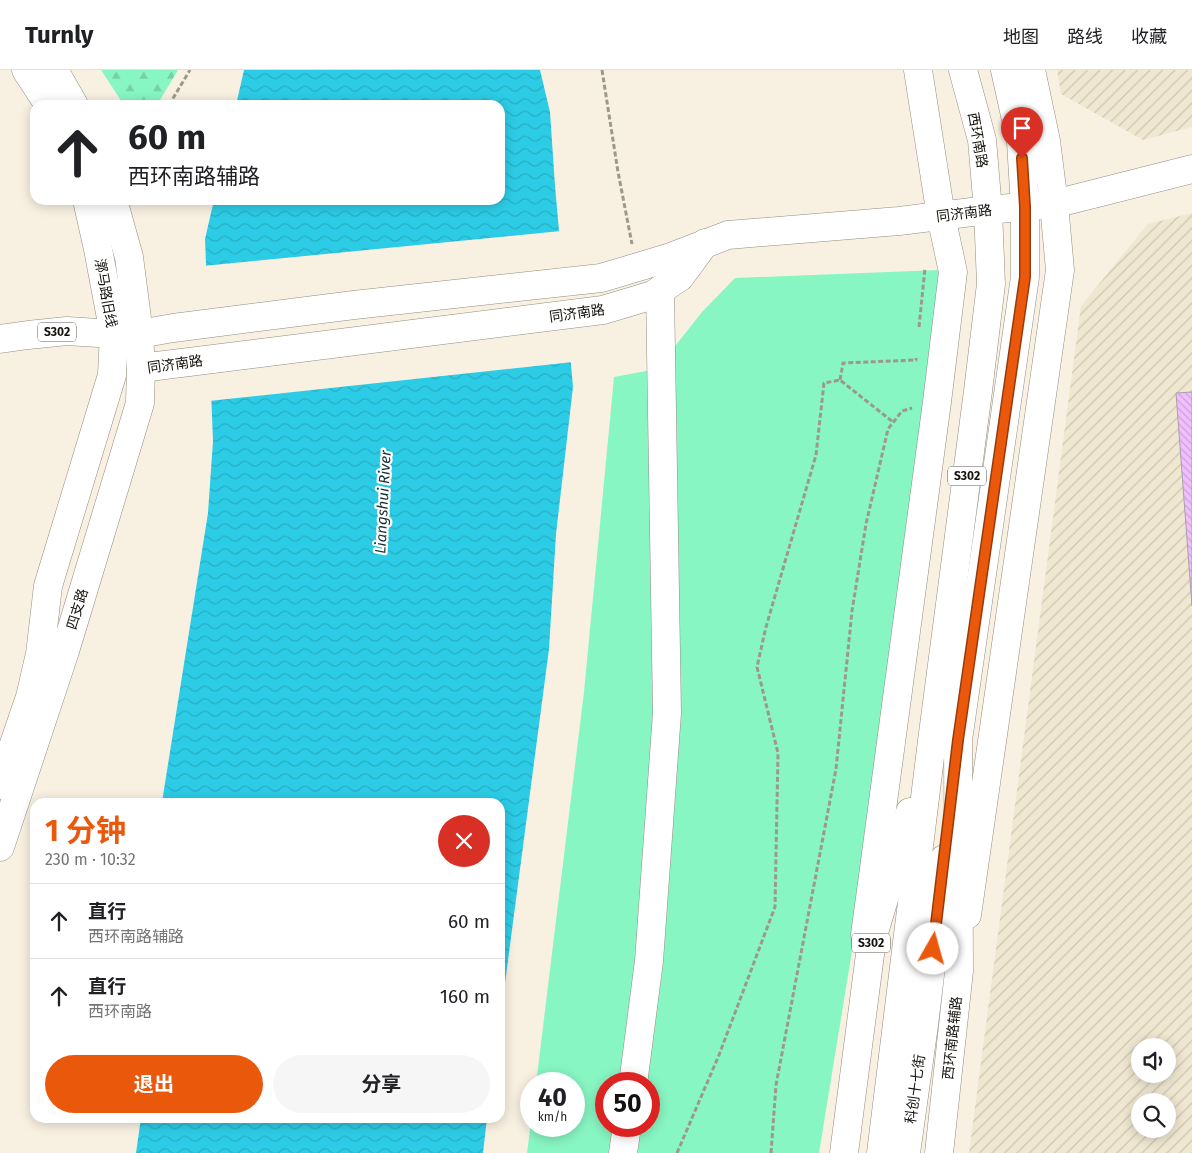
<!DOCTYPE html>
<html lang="zh">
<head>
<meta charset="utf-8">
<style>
	:root { --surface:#fff; --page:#f6f6f6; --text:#202124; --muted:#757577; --line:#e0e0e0; --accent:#ea580c }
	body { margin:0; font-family:"Fira Sans","Noto Sans SC",sans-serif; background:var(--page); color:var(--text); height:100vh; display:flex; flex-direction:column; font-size:19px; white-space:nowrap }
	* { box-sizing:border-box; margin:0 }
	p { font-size:16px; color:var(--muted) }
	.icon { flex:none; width:28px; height:28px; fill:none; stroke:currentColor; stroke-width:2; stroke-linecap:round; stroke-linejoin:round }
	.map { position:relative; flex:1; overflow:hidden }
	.sheet { position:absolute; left:30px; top:728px; width:475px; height:325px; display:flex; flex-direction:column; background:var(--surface); border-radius:15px; box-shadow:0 2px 12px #0003 }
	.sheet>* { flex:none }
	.guide { position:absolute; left:30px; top:30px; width:475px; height:105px; border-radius:15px; box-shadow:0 2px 12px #0003; background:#fff; color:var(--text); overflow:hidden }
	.controls { position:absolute; left:1131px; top:968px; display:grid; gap:10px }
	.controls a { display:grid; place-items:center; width:45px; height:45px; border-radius:50%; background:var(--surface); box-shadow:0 2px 12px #0003; font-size:25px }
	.speed { position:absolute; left:520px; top:1002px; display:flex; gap:10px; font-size:25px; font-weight:700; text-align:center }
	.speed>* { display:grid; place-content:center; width:65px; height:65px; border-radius:50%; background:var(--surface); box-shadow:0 2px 12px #0003; line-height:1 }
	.speed small { font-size:12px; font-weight:400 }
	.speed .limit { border:8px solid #d22; background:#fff; color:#111 }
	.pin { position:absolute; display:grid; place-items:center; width:42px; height:42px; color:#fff; margin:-51px -21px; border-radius:50% 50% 50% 0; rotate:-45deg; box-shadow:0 0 5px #0007 }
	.pin .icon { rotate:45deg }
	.me { position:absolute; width:55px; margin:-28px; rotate:7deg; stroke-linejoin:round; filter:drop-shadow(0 0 4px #0008) }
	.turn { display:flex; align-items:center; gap:18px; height:105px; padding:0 15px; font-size:22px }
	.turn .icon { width:65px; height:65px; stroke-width:2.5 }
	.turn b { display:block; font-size:35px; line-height:42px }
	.round { display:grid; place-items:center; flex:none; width:52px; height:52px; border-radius:26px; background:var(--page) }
	.headline { display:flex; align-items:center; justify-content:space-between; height:85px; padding:0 15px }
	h1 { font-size:30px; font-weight:700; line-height:38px; color:var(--accent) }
	.button { display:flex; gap:10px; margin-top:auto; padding:10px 15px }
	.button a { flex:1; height:58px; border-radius:30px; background:var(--accent); color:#fff; font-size:20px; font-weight:700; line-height:58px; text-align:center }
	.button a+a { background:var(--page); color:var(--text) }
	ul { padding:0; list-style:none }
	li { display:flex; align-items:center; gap:15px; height:75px; padding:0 15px; border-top:1px solid var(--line) }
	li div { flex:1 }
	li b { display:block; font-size:19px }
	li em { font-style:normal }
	header { display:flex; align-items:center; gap:30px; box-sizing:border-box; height:70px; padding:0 25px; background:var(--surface); border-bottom:1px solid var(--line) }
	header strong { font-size:24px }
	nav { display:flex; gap:28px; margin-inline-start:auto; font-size:18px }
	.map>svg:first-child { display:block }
	.industrial { fill:url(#industrial-furrows); fill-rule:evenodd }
	.forest { fill:url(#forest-firs) }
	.green { fill:#88f6c3; fill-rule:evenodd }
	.water { fill:url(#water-waves) }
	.pier { fill:#f8f1e2 }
	.building { fill:url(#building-back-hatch); stroke:#a99fab }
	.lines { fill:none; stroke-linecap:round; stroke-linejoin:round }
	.minor-casing { stroke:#938d80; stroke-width:29 }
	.major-casing { stroke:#938d80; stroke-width:29 }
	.path { stroke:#9d988d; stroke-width:3; stroke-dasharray:5 2.5; stroke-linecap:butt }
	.minor { stroke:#fff; stroke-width:28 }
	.major { stroke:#fff; stroke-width:28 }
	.route-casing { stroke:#983908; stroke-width:12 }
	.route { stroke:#ea580c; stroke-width:9 }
	.labels { text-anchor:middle; stroke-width:4.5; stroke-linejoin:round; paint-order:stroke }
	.shield { fill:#fff; stroke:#5b5956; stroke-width:1 }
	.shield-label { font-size:12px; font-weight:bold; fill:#15120d }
	.street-label { font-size:14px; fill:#15120d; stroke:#fff }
	.water-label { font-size:15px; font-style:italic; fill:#172f34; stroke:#fff }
</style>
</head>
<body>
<header>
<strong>Turnly</strong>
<nav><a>地图</a><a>路线</a><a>收藏</a></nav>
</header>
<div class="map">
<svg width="1192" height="1083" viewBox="0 0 1192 1083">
	<defs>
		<pattern id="industrial-furrows" width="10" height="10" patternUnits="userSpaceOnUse" patternTransform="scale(1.25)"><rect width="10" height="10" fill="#f0e7d1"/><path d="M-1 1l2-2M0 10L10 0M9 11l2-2" fill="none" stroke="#cdc5b2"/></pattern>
		<pattern id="forest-firs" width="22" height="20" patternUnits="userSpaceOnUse" patternTransform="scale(1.25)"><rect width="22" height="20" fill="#88f6c3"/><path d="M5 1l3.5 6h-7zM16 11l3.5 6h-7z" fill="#74d2a6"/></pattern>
		<pattern id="water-waves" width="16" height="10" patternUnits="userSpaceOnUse" patternTransform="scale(1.25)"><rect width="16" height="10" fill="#2dcce6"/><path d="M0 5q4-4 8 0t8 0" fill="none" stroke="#27aec4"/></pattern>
		<pattern id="building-back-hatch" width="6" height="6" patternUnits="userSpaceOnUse" patternTransform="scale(1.25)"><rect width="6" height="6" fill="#f1befe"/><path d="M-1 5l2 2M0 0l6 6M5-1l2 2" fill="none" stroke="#cea2d8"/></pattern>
	</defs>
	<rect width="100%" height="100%" fill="#f8f1e2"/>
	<!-- industrial -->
	<g class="industrial">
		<path d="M1057,0H1192V57L1143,70L1061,24Z"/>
		<path d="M1192,143V1083H969L1081,236L1148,154ZM1140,976H1168V1004H1140ZM1140,1031H1168V1059H1140Z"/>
	</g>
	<!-- forest -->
	<path class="forest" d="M101,0H178L157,35H122L120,29Z"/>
	<!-- green -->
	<path class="green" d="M939,200L960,219L819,1083H527L531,1052V1056H574V1014H536L584,622L614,307L657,299L702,242L735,208ZM606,1014H649V1056H606Z"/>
	<!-- water -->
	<g class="water">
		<path d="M244,0H540L550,42L555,116L573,317L556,464L549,579L500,951V732H162L208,443L213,371L205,169L214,130H500V35H236Z"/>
		<path d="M141,1048H487L483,1083H136Z"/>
	</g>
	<!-- pier -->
	<path class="pier" d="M561,161L573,292L209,331L203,196Z"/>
	<!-- building -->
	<path class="building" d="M1192,322V536L1176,323Z"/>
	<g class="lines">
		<defs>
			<g id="minor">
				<path d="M116,264H139L173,258L354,235L601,208L668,188L728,165L899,151L988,140L1054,134L1192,99"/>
				<path d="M141,298L603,240L653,225L680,207L705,173"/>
				<path d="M0,715L30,627L40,584L48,516L112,305L114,264"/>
				<path d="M0,777L65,581L140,333L141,298"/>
				<path d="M967,845L1060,200L1054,134L1046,71L1031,0"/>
				<path d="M865,865L937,332L953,202L941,146L918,0"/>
				<path d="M633,1014L649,891L667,643L660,220"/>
				<path d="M623,1083L627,1056"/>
			</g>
			<g id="major">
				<path d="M26,0L49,35"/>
				<path d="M54,0L74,35"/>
				<path d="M113,130L129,187L139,264L141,298"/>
				<path d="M0,269L28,265L67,261L114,264L98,179L87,130"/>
				<path d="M844,1083L872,869L910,742"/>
				<path d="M881,1083L932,671L978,321L991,214L988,140L982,70L963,0"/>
				<path d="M906,1083L924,955L944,789"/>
				<path d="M939,1083L959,901L958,670L1025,207V137L1021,72L1005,0"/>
			</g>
		</defs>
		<!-- minor casing -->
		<use href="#minor" class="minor-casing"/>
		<!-- major casing -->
		<use href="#major" class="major-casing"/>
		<!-- path -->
		<g class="path">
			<path d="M602,0L618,102L632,174"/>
			<path d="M169,35L190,0"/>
			<path d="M919,257L925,198"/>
			<path d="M840,310L843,293L916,290V288"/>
			<path d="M677,1083L719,985L775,837L778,683L757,597L766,557L816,385L824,313L840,310L893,352"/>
			<path d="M771,1083L776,1015L836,699L852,541L866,454L888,359L902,341L912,338"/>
		</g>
		<!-- minor -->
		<use href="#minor" class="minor"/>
		<!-- major -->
		<use href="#major" class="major"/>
	</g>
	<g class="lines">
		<defs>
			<path id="route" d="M933,879L958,670L1025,207V137L1022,88"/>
		</defs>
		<!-- route casing -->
		<use href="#route" class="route-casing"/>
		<!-- route -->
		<use href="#route" class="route"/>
	</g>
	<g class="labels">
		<!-- shield labels -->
		<g class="shield">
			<rect x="38" y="252.5" width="38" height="19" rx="4"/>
			<rect x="948" y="396.5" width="38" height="19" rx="4"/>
			<rect x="852" y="863.5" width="38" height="19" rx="4"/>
		</g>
		<g class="shield-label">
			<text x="57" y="266">S302</text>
			<text x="967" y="410">S302</text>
			<text x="871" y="877">S302</text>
		</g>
		<!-- street labels -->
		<g class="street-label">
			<text transform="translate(978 70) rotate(80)" y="5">西环南路</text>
			<text transform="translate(964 143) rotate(-7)" y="5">同济南路</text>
			<text transform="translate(106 223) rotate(80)" y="5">漷马路旧线</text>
			<text transform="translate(577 243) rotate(-8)" y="5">同济南路</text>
			<text transform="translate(175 294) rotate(-8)" y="5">同济南路</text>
			<text transform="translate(77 539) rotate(-73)" y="5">四支路</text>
			<text transform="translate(952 968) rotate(-84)" y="5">西环南路辅路</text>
			<text transform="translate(915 1019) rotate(-82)" y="5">科创十七街</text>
		</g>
		<!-- water labels -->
		<g class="water-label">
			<text transform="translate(383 432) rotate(-87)" y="5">Liangshui River</text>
		</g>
	</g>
</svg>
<div class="controls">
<a><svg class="icon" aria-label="sound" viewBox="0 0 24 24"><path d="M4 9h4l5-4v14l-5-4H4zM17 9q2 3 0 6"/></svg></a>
<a><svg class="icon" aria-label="search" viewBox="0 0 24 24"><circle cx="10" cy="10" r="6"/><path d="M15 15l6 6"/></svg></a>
</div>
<div class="speed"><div>40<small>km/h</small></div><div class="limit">50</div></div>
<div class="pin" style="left:1022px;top:88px;background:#d93025"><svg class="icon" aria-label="arrive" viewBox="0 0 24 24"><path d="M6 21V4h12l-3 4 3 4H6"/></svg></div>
<svg class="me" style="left:933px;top:879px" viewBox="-20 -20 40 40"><circle r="19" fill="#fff"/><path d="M0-13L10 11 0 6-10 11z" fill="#ea580c"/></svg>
<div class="guide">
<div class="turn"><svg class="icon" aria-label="ahead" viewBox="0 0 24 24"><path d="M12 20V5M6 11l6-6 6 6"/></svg><div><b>60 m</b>西环南路辅路</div></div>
</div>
<section class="sheet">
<div class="headline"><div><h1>1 分钟</h1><p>230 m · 10:32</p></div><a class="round" style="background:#d93025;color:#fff"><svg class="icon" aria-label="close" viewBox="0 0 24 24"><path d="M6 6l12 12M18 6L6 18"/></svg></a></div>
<ul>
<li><svg class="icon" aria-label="ahead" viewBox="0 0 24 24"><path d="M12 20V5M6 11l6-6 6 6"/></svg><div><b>直行</b><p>西环南路辅路</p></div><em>60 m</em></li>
<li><svg class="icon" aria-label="ahead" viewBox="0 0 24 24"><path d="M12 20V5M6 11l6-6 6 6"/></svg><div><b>直行</b><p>西环南路</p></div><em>160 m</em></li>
</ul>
<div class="button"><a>退出</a><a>分享</a></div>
</section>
</div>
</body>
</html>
